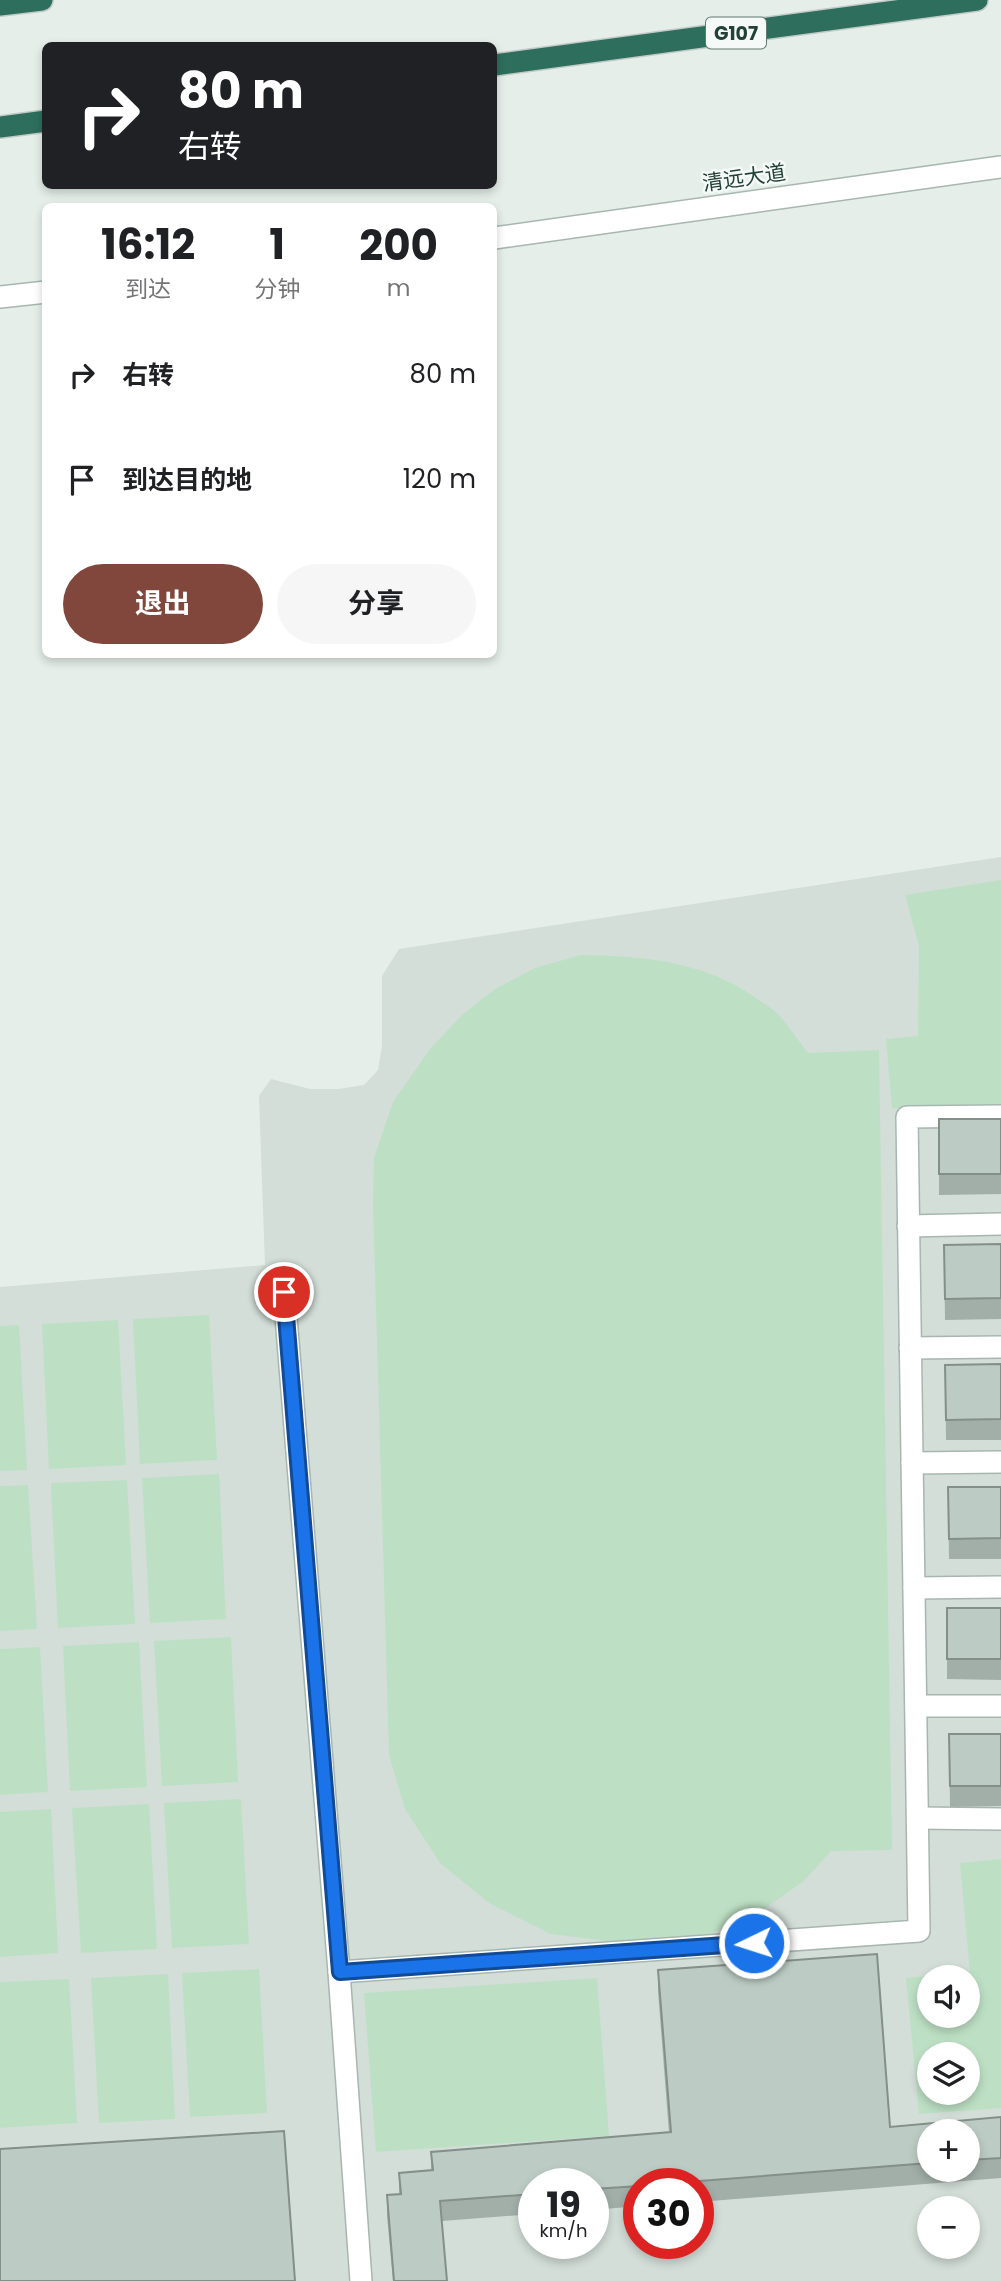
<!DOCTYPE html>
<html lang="zh">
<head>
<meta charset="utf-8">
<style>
	:root { --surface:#fff; --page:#f6f6f6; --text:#202124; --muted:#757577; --accent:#81473c }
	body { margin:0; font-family:Poppins,"Noto Sans SC",sans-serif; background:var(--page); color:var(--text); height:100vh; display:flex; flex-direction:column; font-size:26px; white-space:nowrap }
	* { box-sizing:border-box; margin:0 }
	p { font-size:23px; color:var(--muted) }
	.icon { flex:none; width:38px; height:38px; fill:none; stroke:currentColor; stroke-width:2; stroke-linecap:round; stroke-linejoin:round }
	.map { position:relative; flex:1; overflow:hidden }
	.panel { position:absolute; left:42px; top:203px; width:455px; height:455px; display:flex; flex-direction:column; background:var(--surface); border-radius:10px; box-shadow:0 4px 10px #0003 }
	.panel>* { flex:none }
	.top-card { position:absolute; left:42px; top:42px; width:455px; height:147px; border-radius:10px; box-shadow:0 4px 10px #0003; background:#202124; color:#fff; overflow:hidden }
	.tools { position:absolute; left:917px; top:1965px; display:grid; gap:14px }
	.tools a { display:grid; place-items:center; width:63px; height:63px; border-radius:50%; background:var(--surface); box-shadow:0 4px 10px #0003; font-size:35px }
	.speed { position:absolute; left:518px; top:2168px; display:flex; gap:14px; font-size:35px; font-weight:700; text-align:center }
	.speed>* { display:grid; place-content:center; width:91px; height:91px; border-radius:50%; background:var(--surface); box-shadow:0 4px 10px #0003; line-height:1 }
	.speed small { font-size:18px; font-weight:400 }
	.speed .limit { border:10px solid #d22; background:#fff; color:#111 }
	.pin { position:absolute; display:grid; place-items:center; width:60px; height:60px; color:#fff; margin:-30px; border:4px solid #fff; border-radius:50%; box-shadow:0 2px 7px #0007 }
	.me { position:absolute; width:77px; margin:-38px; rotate:266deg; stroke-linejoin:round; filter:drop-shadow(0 0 5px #0008) }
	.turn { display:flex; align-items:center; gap:24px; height:147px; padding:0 21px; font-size:32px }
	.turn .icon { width:91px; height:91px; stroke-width:2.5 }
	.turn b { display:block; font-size:49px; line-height:60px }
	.eta { display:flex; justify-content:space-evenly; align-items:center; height:119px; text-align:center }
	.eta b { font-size:42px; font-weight:700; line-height:49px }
	.action { display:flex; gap:14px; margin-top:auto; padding:14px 21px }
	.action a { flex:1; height:80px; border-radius:42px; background:var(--accent); color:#fff; font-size:28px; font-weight:700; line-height:80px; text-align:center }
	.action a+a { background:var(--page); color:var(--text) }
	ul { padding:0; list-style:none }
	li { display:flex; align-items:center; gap:21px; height:105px; padding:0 21px }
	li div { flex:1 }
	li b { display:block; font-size:26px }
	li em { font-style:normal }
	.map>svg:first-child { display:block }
	.built { fill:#d3ded8; fill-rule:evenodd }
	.green { fill:#bde0c4; fill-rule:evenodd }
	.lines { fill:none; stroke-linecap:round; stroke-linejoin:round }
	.minor-casing { stroke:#a7b7b0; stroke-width:24 }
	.highway-casing { stroke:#c1cac7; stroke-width:24 }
	.minor { stroke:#fff; stroke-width:21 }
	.highway { stroke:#2d6f5c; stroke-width:21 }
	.wall { fill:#a2afa9; fill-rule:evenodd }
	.building { fill:#bcccc5; stroke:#848f8a; stroke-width:2 }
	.route-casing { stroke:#114b97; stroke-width:18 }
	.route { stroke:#1a73e8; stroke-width:12 }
	.labels { text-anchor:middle; stroke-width:5; stroke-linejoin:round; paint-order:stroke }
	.shield { fill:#f5faf8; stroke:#627871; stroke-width:2 }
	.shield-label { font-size:19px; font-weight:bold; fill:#234137 }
	.street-label { font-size:21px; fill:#234137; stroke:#f5faf8 }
</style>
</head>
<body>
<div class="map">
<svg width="1001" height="2281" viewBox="0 0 1001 2281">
	<rect width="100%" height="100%" fill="#e5eee9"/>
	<!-- built -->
	<path class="built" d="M1001,857V2281H0V1287L265,1265L259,1096L271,1079L310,1089H339L364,1085L378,1070L382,1046V976L399,949ZM929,1978H968V2016H929ZM929,2054H968V2093H929ZM929,2132H968V2170H929ZM534,2184H593V2244H534ZM639,2184H698V2244H639ZM929,2208H968V2247H929Z"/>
	<!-- green -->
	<g class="green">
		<path d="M1001,880V1107L892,1108L886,1039L918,1036L919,946L905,895Z"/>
		<path d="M581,955C643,956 704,961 756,998C763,1003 772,1008 778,1014C789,1026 798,1040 808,1053L879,1050L892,1850L831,1851L804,1881L761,1911L710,1934L632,1944L551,1934L489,1903L440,1863L405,1809L389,1755L373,1204L374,1158L393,1102L430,1049L462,1015L495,989L535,968Z"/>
		<path d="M209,1315L217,1460L140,1464L133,1319Z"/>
		<path d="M118,1320L126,1465L49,1469L42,1324Z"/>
		<path d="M19,1325L27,1470L0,1471V1326Z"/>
		<path d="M219,1474L226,1619L150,1623L142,1478Z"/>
		<path d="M127,1480L135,1624L58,1628L51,1483Z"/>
		<path d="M28,1485L37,1629L0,1631V1486Z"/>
		<path d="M231,1637L238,1782L162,1786L154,1641Z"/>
		<path d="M139,1642L147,1787L70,1791L63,1646Z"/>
		<path d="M40,1647L48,1792L0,1795V1649Z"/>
		<path d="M241,1799L249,1944L172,1948L164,1803Z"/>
		<path d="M149,1804L157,1949L81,1953L72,1808Z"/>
		<path d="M51,1809L58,1953L0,1957V1812Z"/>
		<path d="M1001,1859V2108L919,2114L906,1978L970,1972L960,1863ZM929,1978H968V2016H929ZM929,2054H968V2093H929Z"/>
		<path d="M259,1969L267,2113L190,2117L182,1973Z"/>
		<path d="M168,1974L175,2119L99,2123L91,1978Z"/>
		<path d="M597,1978L609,2136L376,2152L364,1993Z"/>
		<path d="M69,1979L77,2123L0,2128V1982Z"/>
	</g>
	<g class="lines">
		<defs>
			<g id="minor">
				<path d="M494,238L1001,167"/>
				<path d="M0,297L46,292"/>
				<path d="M908,1226L1001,1224"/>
				<path d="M284,1292L339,1972L361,2281"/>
				<path d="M910,1348L1001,1347"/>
				<path d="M912,1463L1001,1462"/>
				<path d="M914,1588L1001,1587"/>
				<path d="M916,1706H1001"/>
				<path d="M918,1818L1001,1819"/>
				<path d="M339,1972L919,1931L907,1117L1001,1116"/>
			</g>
			<g id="highway">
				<path d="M0,5L42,0"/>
				<path d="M494,65L977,0"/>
				<path d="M0,127L46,121"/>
			</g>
		</defs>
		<!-- minor casing -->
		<use href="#minor" class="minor-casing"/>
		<!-- highway casing -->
		<use href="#highway" class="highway-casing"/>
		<!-- minor -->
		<use href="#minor" class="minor"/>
		<!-- highway -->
		<use href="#highway" class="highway"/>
	</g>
	<!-- wall -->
	<g class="wall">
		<path d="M939,1119H1001V1194L939,1195Z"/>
		<path d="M1001,1244V1319L945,1320L944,1245Z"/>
		<path d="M1001,1364V1440H946L945,1365Z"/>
		<path d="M948,1487H1001V1559H949Z"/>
		<path d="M947,1608H1001V1680L947,1679Z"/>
		<path d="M949,1734H1001V1806L950,1807Z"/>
		<path d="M658,1970L890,2127L1001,2117V2178L698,2202V2184H639V2206L593,2210V2184H534V2214L442,2221L447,2281H393L387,2216V2195L399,2194V2173L431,2170V2152L669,2133L658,1991ZM929,2132H968V2170H929Z"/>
	</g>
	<!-- building -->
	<g class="building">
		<rect x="939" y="1119" width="62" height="55"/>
		<path d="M1001,1244V1298L945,1299L944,1245Z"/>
		<path d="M1001,1364V1419L946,1420L945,1365Z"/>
		<path d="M948,1487H1001V1538L949,1539Z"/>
		<rect x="947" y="1608" width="54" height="51"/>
		<path d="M949,1734H1001V1786H950Z"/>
		<path d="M877,1954L890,2127L1001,2117V2158L968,2160V2132H929V2163L661,2184H639V2186L593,2189V2184H534V2194L440,2201L447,2281H394L387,2195L401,2194L399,2173L433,2170L431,2152L671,2132L658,1970Z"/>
		<path d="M284,2131L295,2281H0V2149Z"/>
	</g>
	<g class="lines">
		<defs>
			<path id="route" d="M284,1292L340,1972L754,1943"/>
		</defs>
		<!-- route casing -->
		<use href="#route" class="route-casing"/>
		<!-- route -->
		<use href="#route" class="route"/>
	</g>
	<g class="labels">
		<!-- shield labels -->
		<rect class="shield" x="706" y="17.5" width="60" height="31" rx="5"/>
		<g class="shield-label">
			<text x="736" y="40">G107</text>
		</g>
		<!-- street labels -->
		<g class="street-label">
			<text transform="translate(744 178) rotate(-8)" y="7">清远大道</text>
		</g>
	</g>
</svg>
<div class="tools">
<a><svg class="icon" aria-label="sound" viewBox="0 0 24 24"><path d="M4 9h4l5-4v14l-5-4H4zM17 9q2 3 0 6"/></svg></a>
<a><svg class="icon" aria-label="layers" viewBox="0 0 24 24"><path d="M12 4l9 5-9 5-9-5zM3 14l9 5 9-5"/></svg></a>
<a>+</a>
<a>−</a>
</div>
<div class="speed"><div>19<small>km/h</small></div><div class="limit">30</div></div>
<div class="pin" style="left:284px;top:1292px;background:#d93025"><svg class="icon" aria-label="arrive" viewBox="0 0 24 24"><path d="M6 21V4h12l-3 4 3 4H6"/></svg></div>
<svg class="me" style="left:754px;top:1943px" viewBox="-20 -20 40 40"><circle r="17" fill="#1a73e8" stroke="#fff" stroke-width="3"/><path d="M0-11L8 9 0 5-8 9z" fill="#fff"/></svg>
<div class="top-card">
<div class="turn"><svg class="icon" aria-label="right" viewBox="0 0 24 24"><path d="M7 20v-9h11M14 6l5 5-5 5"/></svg><div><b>80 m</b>右转</div></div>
</div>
<section class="panel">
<div class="eta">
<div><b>16:12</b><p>到达</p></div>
<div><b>1</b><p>分钟</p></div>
<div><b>200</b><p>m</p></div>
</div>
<ul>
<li><svg class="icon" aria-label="right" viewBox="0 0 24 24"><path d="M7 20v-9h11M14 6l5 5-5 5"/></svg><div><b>右转</b></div><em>80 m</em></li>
<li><svg class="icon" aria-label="arrive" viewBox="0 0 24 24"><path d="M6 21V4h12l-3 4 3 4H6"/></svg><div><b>到达目的地</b></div><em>120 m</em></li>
</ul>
<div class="action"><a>退出</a><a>分享</a></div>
</section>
</div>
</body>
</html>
